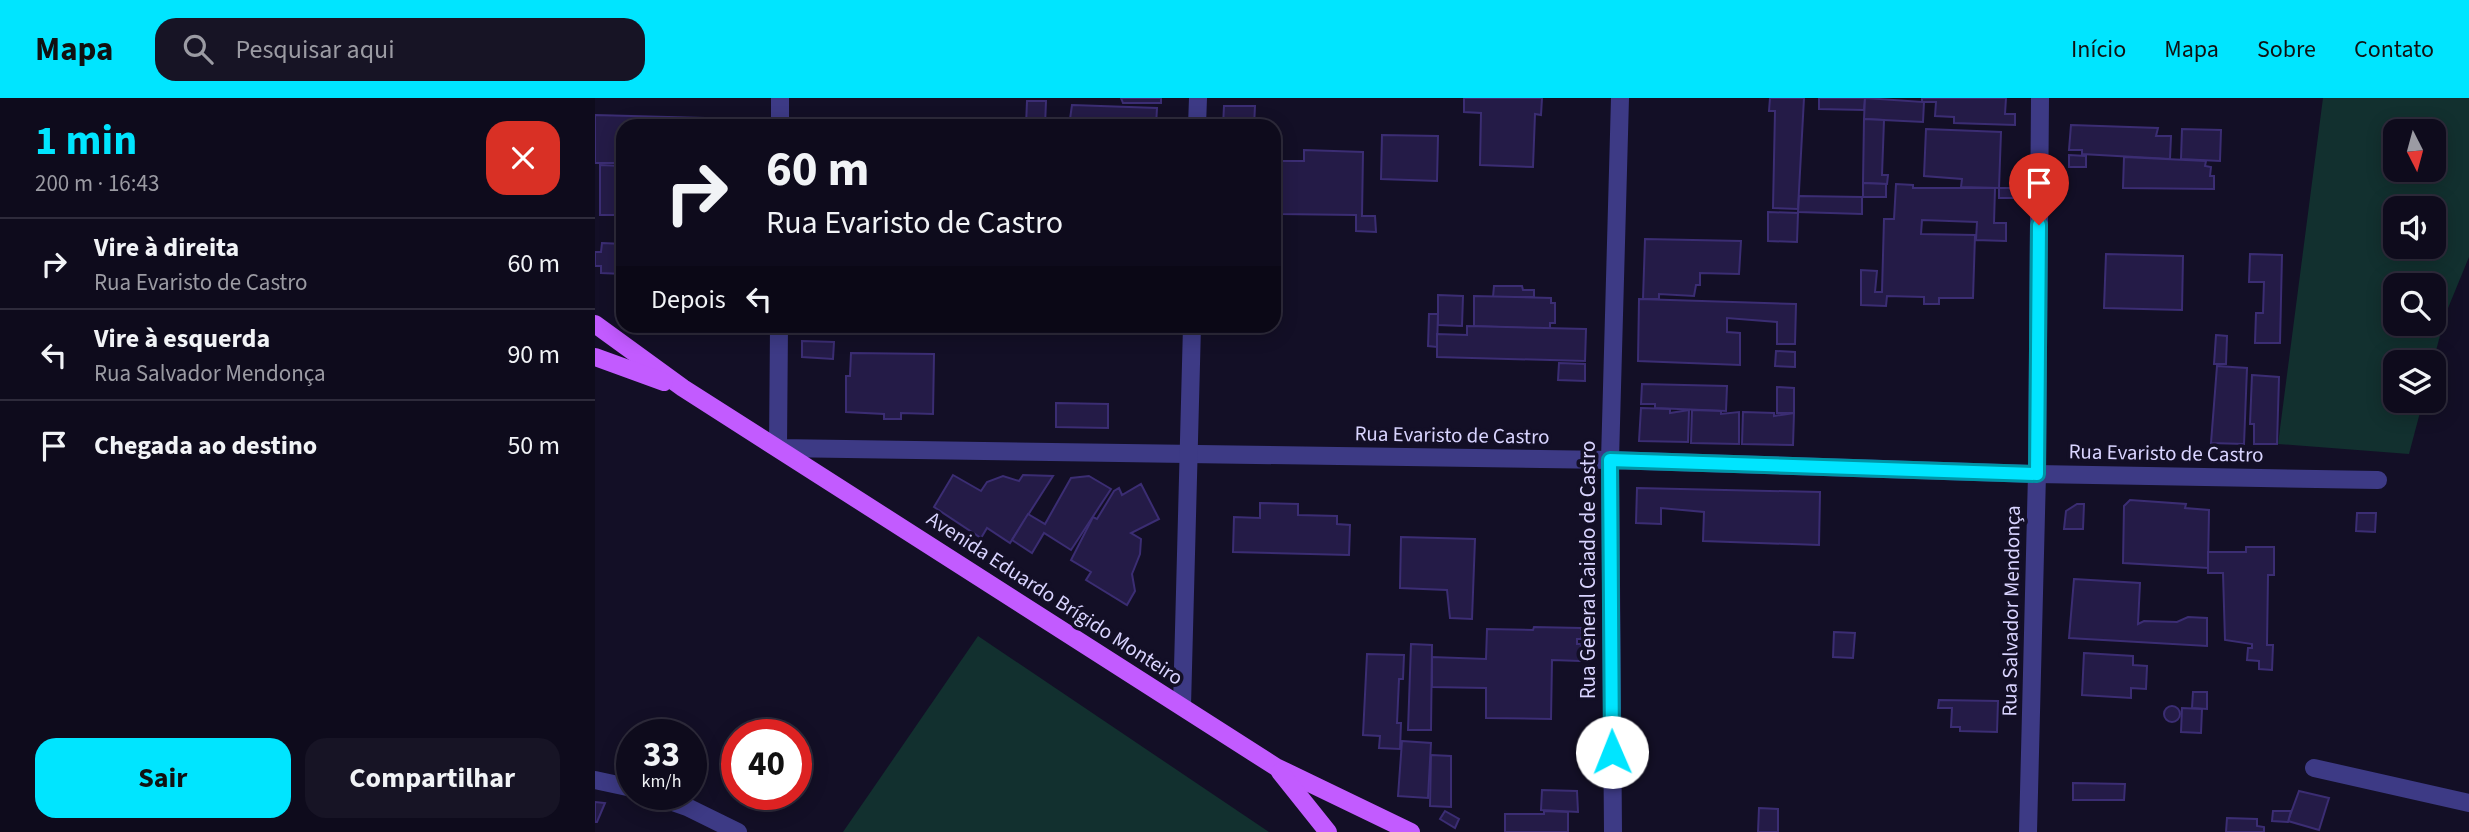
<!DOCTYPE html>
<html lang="pt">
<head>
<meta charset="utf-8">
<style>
	:root { --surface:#0e0b1c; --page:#171425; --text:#f1f3f6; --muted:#9b9ba3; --line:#2e2b3b; --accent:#00e5ff }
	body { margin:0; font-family:"Source Sans 3",sans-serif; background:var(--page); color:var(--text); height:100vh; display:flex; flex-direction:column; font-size:26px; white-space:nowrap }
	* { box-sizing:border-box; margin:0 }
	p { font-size:23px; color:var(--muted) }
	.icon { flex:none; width:38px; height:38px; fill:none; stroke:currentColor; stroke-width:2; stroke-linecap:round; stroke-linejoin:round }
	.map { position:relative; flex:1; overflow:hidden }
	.details { display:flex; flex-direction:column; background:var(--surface); width:595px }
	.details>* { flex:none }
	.guide { position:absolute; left:21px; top:21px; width:665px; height:214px; border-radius:21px; box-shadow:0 4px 18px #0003,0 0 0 2px var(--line); background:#0e0b1c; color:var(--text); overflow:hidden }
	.needle { width:46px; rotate:174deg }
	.tools { position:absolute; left:1788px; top:21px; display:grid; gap:14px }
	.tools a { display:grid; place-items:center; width:63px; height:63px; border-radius:14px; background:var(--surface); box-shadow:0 4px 18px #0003,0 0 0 2px var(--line); font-size:35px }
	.speed { position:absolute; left:21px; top:621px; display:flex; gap:14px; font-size:35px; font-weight:700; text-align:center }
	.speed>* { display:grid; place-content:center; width:91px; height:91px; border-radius:50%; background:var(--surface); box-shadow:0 4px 18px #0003,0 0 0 2px var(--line); line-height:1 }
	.speed small { font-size:18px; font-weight:400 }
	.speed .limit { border:10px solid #d22; background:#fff; color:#111 }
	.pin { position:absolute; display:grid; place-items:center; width:60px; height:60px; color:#fff; margin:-72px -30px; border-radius:50% 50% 50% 0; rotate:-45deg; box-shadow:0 0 7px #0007 }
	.pin .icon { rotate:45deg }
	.me { position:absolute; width:77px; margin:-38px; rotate:359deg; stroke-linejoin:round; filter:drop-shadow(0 0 5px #0008) }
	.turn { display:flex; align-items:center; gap:24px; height:147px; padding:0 35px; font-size:32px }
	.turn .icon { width:91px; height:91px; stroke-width:2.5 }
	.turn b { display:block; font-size:49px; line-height:60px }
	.then { display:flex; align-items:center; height:66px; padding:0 35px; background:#0003; gap:14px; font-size:26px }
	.round { display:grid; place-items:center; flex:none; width:74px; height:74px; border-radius:21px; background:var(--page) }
	.summary { display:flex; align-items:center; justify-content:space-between; height:119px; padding:0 35px }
	h1 { font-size:42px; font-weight:700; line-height:52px; color:var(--accent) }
	.cta { display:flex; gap:14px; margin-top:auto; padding:14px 35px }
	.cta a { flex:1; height:80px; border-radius:21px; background:var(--accent); color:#111; font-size:28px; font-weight:700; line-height:80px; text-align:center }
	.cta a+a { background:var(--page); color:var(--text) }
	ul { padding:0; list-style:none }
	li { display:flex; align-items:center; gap:21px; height:91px; padding:0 35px; border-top:2px solid var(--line) }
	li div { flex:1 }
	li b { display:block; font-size:26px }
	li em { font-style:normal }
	header { display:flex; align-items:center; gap:42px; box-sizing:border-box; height:98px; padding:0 35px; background:var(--accent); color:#111 }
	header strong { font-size:33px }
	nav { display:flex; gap:38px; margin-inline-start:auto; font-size:24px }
	.search { width:490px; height:63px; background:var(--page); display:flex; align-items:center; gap:18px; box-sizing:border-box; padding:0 24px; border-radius:21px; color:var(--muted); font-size:26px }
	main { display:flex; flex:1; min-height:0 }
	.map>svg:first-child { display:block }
	.green { fill:#12302f; fill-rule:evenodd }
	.building { fill:#241b47; stroke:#3b2d73; stroke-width:2 }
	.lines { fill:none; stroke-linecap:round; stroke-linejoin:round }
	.minor { stroke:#3d3a85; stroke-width:18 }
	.major { stroke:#c25bff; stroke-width:18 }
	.route-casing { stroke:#0095a6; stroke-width:18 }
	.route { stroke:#00e5ff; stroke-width:12 }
	.labels { text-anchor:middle; stroke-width:7; stroke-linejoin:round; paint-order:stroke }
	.street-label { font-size:21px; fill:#d9d4ff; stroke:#130f26 }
</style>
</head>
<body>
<header>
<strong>Mapa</strong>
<div class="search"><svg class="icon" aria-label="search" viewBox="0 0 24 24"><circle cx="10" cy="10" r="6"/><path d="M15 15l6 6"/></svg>Pesquisar aqui</div>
<nav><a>Início</a><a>Mapa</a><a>Sobre</a><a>Contato</a></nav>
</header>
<main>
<section class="details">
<div class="summary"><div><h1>1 min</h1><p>200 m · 16:43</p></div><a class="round" style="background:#d93025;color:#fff"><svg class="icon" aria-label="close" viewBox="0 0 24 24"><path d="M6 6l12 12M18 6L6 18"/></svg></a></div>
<ul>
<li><svg class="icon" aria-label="right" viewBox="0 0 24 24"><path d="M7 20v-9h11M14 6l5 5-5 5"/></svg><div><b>Vire à direita</b><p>Rua Evaristo de Castro</p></div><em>60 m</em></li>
<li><svg class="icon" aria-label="left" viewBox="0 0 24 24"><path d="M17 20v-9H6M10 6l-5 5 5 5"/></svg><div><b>Vire à esquerda</b><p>Rua Salvador Mendonça</p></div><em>90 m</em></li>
<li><svg class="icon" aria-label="arrive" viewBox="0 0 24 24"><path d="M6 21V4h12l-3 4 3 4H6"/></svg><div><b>Chegada ao destino</b></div><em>50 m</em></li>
</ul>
<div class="cta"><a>Sair</a><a>Compartilhar</a></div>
</section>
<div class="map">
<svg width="1874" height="734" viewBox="0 0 1874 734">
	<rect width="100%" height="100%" fill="#130f26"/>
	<!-- green -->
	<g class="green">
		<path d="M1728,0H1874V159L1851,215L1838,264H1801V303H1828L1814,356L1683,346ZM1801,33H1839V72H1801ZM1801,110H1839V149H1801ZM1801,187H1839V226H1801Z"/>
		<path d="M383,538L674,734H248Z"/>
	</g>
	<!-- building -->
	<g class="building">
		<path d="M526,0H566V5H528Z"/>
		<path d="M869,0H947L946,17L940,16L938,69L885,67L886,15L869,14Z"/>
		<path d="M1175,0H1209L1203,111L1178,110L1180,13H1174Z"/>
		<path d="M1224,0H1270L1269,12L1224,11Z"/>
		<path d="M1270,0L1327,4V0H1411L1410,16H1420V27L1359,25V19L1340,18L1341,4H1329L1328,24L1269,21Z"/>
		<path d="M432,3H451L450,28H431Z"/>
		<path d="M477,7L562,10L561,28H474Z"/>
		<path d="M629,8H660L659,28H628Z"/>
		<path d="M0,17L146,21V28H28V62H23V65H0Z"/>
		<path d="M1269,21L1289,22L1287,77H1293L1292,86L1268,85Z"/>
		<path d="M1476,27L1563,30L1561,38H1576L1575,61L1487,56V52H1474Z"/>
		<path d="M1331,31L1406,34L1404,90L1366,89L1367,81L1329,78Z"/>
		<path d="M1587,31L1626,32L1625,63L1586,61Z"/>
		<path d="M787,37L843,38L842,83L786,81Z"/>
		<path d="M709,52L768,54L767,118H780L781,134L761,133V117L685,116L686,63H709Z"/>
		<path d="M1474,57L1491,58V69H1474Z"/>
		<path d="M1529,59L1611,63L1610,68L1616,69L1615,78H1619V91L1528,90Z"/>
		<path d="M5,67L28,68V117H5Z"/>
		<path d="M1268,85L1291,86V99H1268Z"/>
		<path d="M1301,86L1318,87V90H1400L1399,125H1411V143L1381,142L1382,124L1327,122L1326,136L1380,137L1378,200H1344V206H1329V199L1292,198L1291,208L1266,207V172L1282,173L1280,194H1287L1289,121H1299Z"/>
		<rect x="1404" y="90" width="17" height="10"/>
		<path d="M1204,98L1267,99V116L1203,114Z"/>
		<path d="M1173,114L1203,115L1202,144L1173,143Z"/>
		<path d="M22,117H28V142L21,141Z"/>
		<path d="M1050,141L1146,143L1144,176L1105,175V187H1101L1099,198L1064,196V201H1048Z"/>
		<path d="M7,145L28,146V176L6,175V168H0V154H6Z"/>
		<path d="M1511,156L1588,158L1587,212L1509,210Z"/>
		<path d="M1655,156L1687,157L1685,245H1660L1661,215H1668L1669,184H1654Z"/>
		<path d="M899,188H927L928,192H939V199H898Z"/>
		<path d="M843,197L868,198L867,228L843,227Z"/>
		<path d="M879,198L956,200V205H960V225H955V231L879,228Z"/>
		<path d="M1044,201L1201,206L1200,246H1182V224L1132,220V234L1145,235V267L1043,263Z"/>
		<path d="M834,216H843L842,249L833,248Z"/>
		<path d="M88,228H129V233L88,231Z"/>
		<path d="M872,228L991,231L990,263L842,259V236L872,237Z"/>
		<path d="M1621,237L1632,238L1631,266H1619Z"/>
		<path d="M207,243L239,244L238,261L207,259Z"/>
		<path d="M1181,253L1200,254V269L1180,268Z"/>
		<path d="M256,255L339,256L338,316L306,315V321H289V316L251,314V278H255Z"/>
		<path d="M964,265L990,266V283L963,282Z"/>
		<path d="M1622,268L1652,270L1649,346L1616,345Z"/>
		<path d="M1657,277L1684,279L1682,346H1659V326H1655Z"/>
		<path d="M1047,286L1132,288L1131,313L1060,310V306H1046Z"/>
		<path d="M1182,289L1199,290V315H1182Z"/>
		<path d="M461,305L513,306V330L461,329Z"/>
		<path d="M1046,310L1075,311V315L1094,312L1093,344L1044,343Z"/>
		<path d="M1097,312L1126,313V316L1144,314V346L1096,345Z"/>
		<path d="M1148,314L1179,315V318L1199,315L1198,347L1147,346Z"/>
		<path d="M358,377L386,393L392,384L408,378L424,383L428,377L458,378L415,445L392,430L386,440L339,409Z"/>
		<path d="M494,378L516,391L476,452L449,435L437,455L417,442L433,416L450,426L476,380Z"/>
		<path d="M546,386L564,421L536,435L546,441L545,456L537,476L540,493L532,507L491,482L496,474L476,462L498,419L502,421L519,393L524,390L527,397Z"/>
		<path d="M1042,390L1225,394L1224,447L1108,443L1109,414L1066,410V426L1041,425Z"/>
		<path d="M1535,402L1591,406L1590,410L1614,412L1613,470L1528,465L1529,408Z"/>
		<path d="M665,405L703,406V417L742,418V426L755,427L754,457L638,454L639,419L665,420Z"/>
		<path d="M1482,406H1489L1488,431H1469L1471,413Z"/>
		<path d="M1762,415H1781L1780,434L1761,433Z"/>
		<path d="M806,439L880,441L877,521L855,520L852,492L805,490Z"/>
		<path d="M1651,449H1679V477H1673L1672,547H1678L1677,572L1664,571V563L1652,562L1653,550H1657V546L1630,542L1628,475H1613V454H1651Z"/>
		<path d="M1479,481L1545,485L1543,526L1549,523L1582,524L1593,519L1612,520V548L1474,540Z"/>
		<path d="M939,529L986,530V541H982V546H986L985,563L957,562L956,621L891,620V590L837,589V559L891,561L892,531L938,532Z"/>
		<path d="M1239,534L1260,535L1258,560L1238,559Z"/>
		<path d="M816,546L837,547L836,632H813Z"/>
		<path d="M1489,555L1538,558V567L1552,568L1551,591L1536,590V600L1487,597Z"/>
		<path d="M772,556L809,557L808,581H804L802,625H806L805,651L784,650L785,638L768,637Z"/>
		<path d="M1598,594H1612V611L1597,610Z"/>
		<path d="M1344,602L1403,603L1402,634L1365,633V629H1356L1357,610H1343Z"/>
		<circle cx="1577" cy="616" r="8"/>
		<path d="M1587,610L1607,611L1606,635L1586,634Z"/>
		<path d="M807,643L836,645L833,700L803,698Z"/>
		<path d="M836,657L856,658V709L835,708Z"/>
		<path d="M1478,685L1530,686L1529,702H1478Z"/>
		<path d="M947,692L982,693L983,714L946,712Z"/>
		<path d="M1704,693L1734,700L1724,732L1693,723Z"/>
		<path d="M0,704L10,705L2,724H0Z"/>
		<path d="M1164,710L1183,711V734H1163Z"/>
		<path d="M850,713L864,721L860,730L845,721Z"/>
		<path d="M949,713L973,714V734H910V716H949Z"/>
		<path d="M1678,713H1696L1693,724L1677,723Z"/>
		<path d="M1632,720L1662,721V728L1669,729V734H1631Z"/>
	</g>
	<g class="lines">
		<!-- minor -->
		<g class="minor">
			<path d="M185,28V0"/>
			<path d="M602,28L603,0"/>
			<path d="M184,228L183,350L1015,362L1442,376L1783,382"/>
			<path d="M587,608L597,228"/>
			<path d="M1719,670L1874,705"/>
			<path d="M0,682L37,690"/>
			<path d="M55,696L92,709L143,734"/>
			<path d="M1018,734L1015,362L1025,0"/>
			<path d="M1433,734L1442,376L1445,0"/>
		</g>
		<!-- major -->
		<g class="major">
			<path d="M0,226L88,290L681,669L816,734"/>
			<path d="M0,259L69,284"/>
			<path d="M685,674L733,734"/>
		</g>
	</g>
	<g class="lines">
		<defs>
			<path id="route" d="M1017,654L1015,362L1442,376L1444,127"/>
		</defs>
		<!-- route casing -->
		<use href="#route" class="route-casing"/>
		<!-- route -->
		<use href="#route" class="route"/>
	</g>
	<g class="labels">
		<!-- street labels -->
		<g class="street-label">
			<text transform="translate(857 337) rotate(1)" y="7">Rua Evaristo de Castro</text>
			<text transform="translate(1571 355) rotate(1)" y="7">Rua Evaristo de Castro</text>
			<text transform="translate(993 472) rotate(-90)" y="7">Rua General Caiado de Castro</text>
			<text transform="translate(460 500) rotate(33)" y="7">Avenida Eduardo Brígido Monteiro</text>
			<text transform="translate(1416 513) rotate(-89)" y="7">Rua Salvador Mendonça</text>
		</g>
	</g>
</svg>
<div class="tools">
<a><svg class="needle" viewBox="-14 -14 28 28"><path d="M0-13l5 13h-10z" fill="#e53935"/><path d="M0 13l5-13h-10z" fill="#9b9ba3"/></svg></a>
<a><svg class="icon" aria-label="sound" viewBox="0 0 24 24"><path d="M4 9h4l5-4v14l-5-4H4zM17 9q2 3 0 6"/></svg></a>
<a><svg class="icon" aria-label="search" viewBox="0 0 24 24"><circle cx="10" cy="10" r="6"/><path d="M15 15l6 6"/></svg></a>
<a><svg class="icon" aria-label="layers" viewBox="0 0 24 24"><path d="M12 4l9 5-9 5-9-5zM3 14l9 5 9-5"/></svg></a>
</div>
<div class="speed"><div>33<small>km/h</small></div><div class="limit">40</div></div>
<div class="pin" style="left:1444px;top:127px;background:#d93025"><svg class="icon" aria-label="arrive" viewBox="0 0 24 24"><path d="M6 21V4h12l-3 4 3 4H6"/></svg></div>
<svg class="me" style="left:1017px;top:654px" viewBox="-20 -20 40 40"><circle r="19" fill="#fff"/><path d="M0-13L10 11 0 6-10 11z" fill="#00e5ff"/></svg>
<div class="guide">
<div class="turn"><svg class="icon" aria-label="right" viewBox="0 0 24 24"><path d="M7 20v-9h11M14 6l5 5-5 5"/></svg><div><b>60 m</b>Rua Evaristo de Castro</div></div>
<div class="then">Depois<svg class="icon" aria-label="left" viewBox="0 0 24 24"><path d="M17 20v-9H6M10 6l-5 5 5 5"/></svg></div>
</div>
</div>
</main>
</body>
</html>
